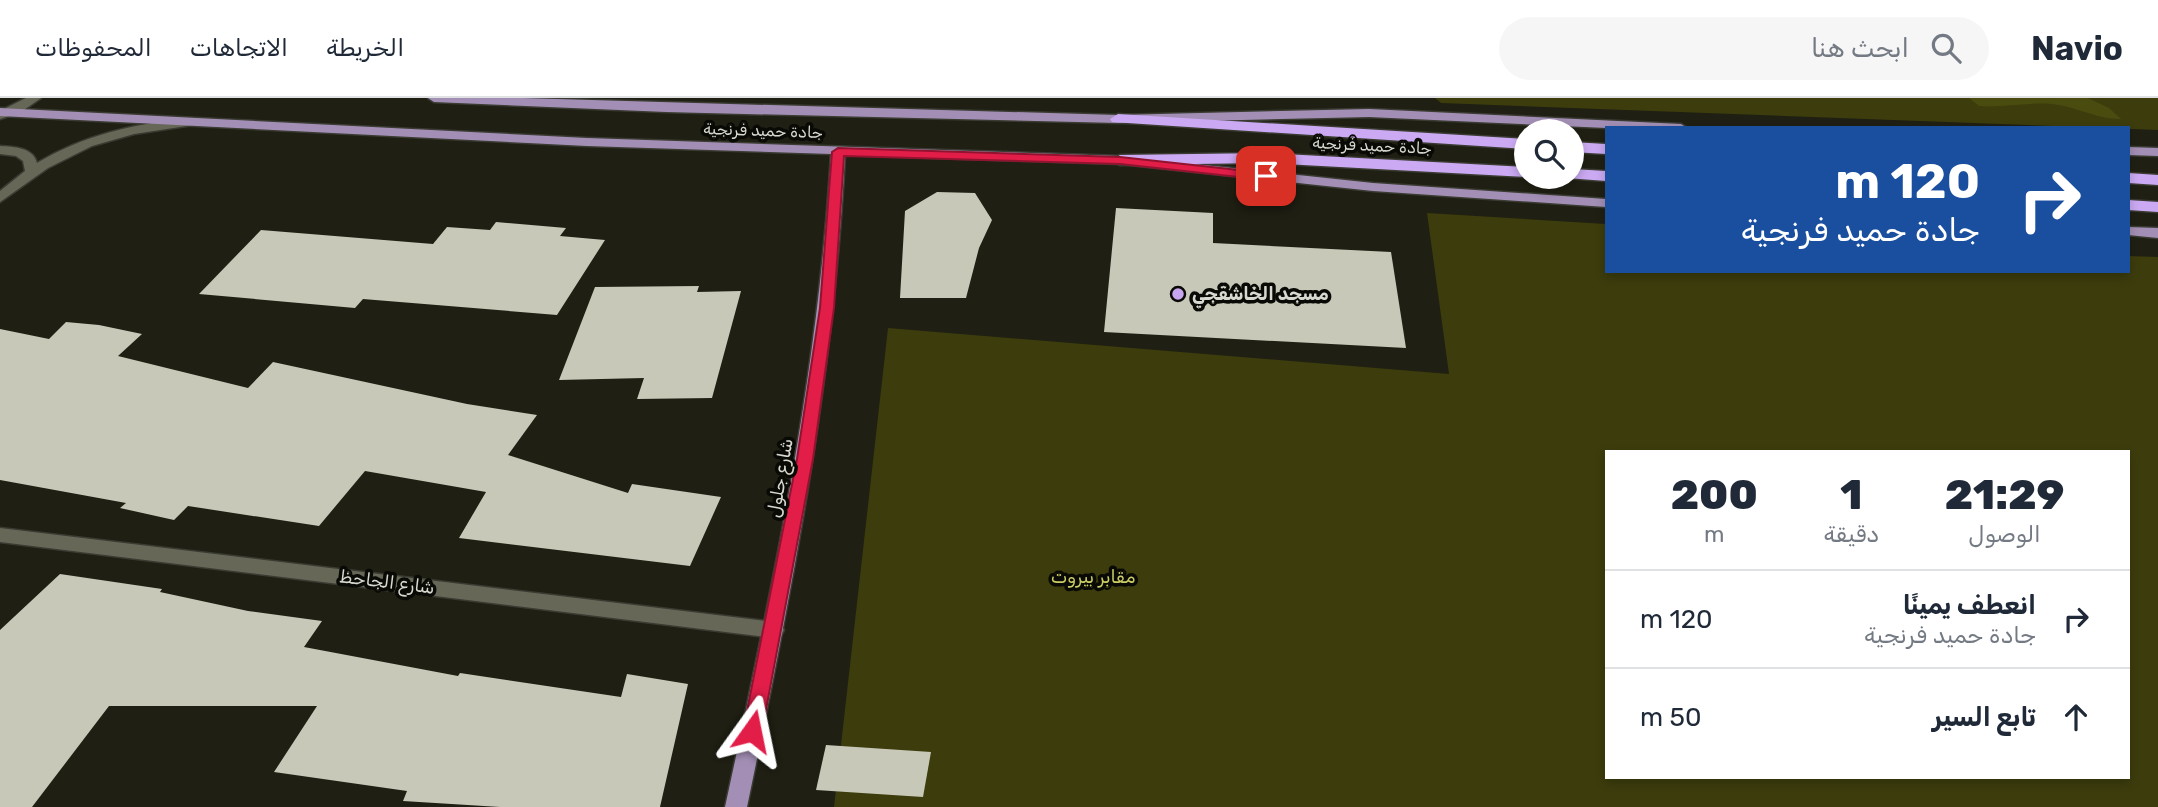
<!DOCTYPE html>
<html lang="ar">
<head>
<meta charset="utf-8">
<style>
	:root { --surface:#fff; --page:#f6f6f7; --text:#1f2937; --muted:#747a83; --line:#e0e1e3 }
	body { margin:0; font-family:Rubik,"Noto Sans Arabic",sans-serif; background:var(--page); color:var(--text); direction:rtl; height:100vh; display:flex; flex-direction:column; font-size:26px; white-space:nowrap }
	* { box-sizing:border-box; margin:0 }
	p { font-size:23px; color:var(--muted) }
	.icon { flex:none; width:38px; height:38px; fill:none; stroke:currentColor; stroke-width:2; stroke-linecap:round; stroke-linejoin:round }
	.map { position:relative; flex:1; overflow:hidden; direction:ltr }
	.panel { position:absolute; left:1605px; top:352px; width:525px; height:329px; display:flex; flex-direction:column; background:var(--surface); border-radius:0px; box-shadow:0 4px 10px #0003; direction:rtl }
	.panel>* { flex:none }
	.banner { position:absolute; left:1605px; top:28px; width:525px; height:147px; border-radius:0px; box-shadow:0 4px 10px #0003; direction:rtl; background:#1a4fa0; color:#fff; overflow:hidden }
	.buttons { position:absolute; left:1514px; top:21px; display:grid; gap:14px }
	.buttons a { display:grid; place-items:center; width:70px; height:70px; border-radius:50%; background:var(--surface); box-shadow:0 4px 10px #0003; font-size:35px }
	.pin { position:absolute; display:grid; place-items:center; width:60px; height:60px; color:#fff; margin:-30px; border-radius:14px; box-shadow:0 4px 10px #0006 }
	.me { position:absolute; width:77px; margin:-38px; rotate:12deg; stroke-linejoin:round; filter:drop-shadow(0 0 5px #0008) }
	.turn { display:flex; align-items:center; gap:24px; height:147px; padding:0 35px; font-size:32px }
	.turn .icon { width:91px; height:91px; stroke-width:2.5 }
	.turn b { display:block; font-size:49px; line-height:60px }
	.eta { display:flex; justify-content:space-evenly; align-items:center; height:119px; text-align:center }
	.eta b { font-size:42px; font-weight:800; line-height:49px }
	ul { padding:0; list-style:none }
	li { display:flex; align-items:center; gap:21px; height:98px; padding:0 35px; border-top:2px solid var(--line) }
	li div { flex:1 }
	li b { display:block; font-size:26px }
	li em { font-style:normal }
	header { display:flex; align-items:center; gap:42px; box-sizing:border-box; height:98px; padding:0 35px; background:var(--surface); border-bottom:2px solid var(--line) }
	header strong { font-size:33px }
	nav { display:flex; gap:38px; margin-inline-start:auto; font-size:24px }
	.search { width:490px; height:63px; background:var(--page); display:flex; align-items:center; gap:18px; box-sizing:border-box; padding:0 24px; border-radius:38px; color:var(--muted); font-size:26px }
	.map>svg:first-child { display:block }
	.green { fill:#3c3c0d; fill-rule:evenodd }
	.forest { fill:#4a4b0e }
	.building { fill:#c7c8b7 }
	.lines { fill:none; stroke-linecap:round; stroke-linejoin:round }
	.minor-casing { stroke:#3a3b32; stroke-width:3 }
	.major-casing { stroke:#3a3b32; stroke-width:3 }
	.highway-casing { stroke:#3a3b32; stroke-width:3 }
	.minor { fill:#666757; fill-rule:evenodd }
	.major { fill:#a38fb5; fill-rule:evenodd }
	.highway { fill:#cbaaf3; fill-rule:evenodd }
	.route { fill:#e11d48; stroke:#92132f; stroke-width:2 }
	.poi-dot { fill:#c7a6ef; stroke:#090905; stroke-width:2.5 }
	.labels { text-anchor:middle; stroke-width:7; stroke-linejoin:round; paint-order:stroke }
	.far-street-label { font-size:16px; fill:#d7d8cf; stroke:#090905 }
	.poi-label { font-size:18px; font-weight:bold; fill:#d7d8cf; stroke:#090905; text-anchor:start }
	.street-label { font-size:18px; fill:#d7d8cf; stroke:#090905 }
	.park-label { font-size:18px; fill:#cbcd64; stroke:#090905 }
</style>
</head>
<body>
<header>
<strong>Navio</strong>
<div class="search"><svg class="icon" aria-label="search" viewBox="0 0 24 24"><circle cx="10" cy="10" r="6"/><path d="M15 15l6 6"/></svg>ابحث هنا</div>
<nav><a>الخريطة</a><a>الاتجاهات</a><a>المحفوظات</a></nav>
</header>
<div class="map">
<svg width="2158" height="709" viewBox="0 0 2158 709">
	<rect width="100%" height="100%" fill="#1f1f13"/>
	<!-- green -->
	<g class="green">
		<path d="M1435,0H2158V32L1441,5Z"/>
		<path d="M1427,115L1606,126V173H2128V158L2158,159V709H834L888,230L1449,276ZM1606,354H2128V679H1606Z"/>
	</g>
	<!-- forest -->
	<path class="forest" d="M1969,0H2088L2109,10L2121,21C2095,21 2076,8 2051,6C2027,4 2003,10 1979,8Z"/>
	<!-- building -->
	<g class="building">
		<path d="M937,94L975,95L992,122L979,150L966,200H900L905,113Z"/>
		<path d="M1116,110L1213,115V145L1391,154L1406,250L1104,234Z"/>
		<path d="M496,124L566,130L560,138L605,142L557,217L363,201L355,210L199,196L261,132L433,146L447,129L490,132Z"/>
		<path d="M699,188L697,194L741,193L712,300L637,301L644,280L559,282L595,189Z"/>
		<path d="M66,224L99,227L142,236L118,258L248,290L273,264L467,306L537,317L508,357L628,395L632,386L721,399L690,468L459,440L486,394L365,373L319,428L188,408L174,422L120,410L126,405L0,382V231L49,241Z"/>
		<path d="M60,476L162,491L160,494L248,513L322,523L304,549L458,578L460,575L621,599L627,576L688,586L660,709H500L403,703L407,693L274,674L317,608H109L32,709H0V532Z"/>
		<path d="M826,647L931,654L923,699L816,692Z"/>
	</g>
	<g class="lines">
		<defs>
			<g id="minor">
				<path d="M26,0H41L21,14L0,21V13Z"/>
				<path d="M188,20L195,24L193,27L134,36L92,48L48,70L0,104V93L25,73L23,63L16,58L0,56V48C14,49 33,49 37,65C84,37 134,26 188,20Z"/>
				<path d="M0,430L774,524L781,526L784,532L781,538L774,540L0,444Z"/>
			</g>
			<g id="major">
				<path d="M428,0H523L1118,17L1369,11L1681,26L1687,30H1606L1369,19L1118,25L666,14L434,4Z"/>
				<path d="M0,10L587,40L1120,58L1373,85L1606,101V109L1373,93L1120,66L845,57C834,278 792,493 747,709H725C772,493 818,278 831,56L587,48L0,18Z"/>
				<path d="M2128,49L2158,50V58L2128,57Z"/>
				<path d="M2128,129L2158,130V140L2128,137Z"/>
			</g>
			<g id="highway">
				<path d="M1118,16L1526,41V51L1112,24L1110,21Z"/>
				<path d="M1572,44L1606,46V56L1572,54Z"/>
				<path d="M1266,55L1526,69L1527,79L1266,65L1120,67L1112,62L1120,57Z"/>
				<path d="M1572,71L1606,73V83L1566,80L1572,79Z"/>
				<path d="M2128,75L2158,77V87L2128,85Z"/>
				<path d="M2128,102L2158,104V114L2128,112Z"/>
			</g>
		</defs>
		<!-- minor casing -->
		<use href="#minor" class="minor-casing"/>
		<!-- major casing -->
		<use href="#major" class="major-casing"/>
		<!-- highway casing -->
		<use href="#highway" class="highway-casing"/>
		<!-- minor -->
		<use href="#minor" class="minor"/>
		<!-- major -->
		<use href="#major" class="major"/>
		<!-- highway -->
		<use href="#highway" class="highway"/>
	</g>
	<!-- route -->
	<path class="route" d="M838,50L1120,59L1266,75L1273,78L1266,82L1120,66L844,58L834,210L813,361L762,633L759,639L752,642L745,639L743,633L797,361L820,210L832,54Z"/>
	<!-- markers -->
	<circle class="poi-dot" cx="1178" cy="196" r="7"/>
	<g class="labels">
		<!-- far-street labels -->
		<g class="far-street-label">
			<text transform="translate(763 32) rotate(2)" y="6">جادة حميد فرنجية</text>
			<text transform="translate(1372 47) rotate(3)" y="6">جادة حميد فرنجية</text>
		</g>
		<!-- poi labels -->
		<g class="poi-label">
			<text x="1192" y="202">مسجد الخاشقجي</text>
		</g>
		<!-- street labels -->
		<g class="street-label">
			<text transform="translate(780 380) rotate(-80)" y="6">شارع جلول</text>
			<text transform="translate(387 484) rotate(7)" y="6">شارع الجاحظ</text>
		</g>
		<!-- park labels -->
		<g class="park-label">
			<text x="1093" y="485">مقابر بيروت</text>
		</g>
	</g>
</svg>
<div class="buttons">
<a><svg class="icon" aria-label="search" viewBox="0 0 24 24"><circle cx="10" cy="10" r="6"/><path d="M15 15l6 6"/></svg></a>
</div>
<div class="pin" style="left:1266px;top:78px;background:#d93025"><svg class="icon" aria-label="arrive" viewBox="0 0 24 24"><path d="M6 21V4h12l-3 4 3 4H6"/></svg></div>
<svg class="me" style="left:752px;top:633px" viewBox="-20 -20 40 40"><path d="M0-17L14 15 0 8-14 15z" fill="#e11d48" stroke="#fff" stroke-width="4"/></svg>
<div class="banner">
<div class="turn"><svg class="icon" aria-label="right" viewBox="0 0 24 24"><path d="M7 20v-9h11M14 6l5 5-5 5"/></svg><div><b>120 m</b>جادة حميد فرنجية</div></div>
</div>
<section class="panel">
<div class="eta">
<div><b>21:29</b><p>الوصول</p></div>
<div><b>1</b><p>دقيقة</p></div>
<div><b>200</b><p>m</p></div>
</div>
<ul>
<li><svg class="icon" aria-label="right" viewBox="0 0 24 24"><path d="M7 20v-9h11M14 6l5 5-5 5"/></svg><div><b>انعطف يمينًا</b><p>جادة حميد فرنجية</p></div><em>120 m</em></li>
<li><svg class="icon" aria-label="ahead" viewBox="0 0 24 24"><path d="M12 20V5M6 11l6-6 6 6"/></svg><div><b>تابع السير</b></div><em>50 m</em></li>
</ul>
</section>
</div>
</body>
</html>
